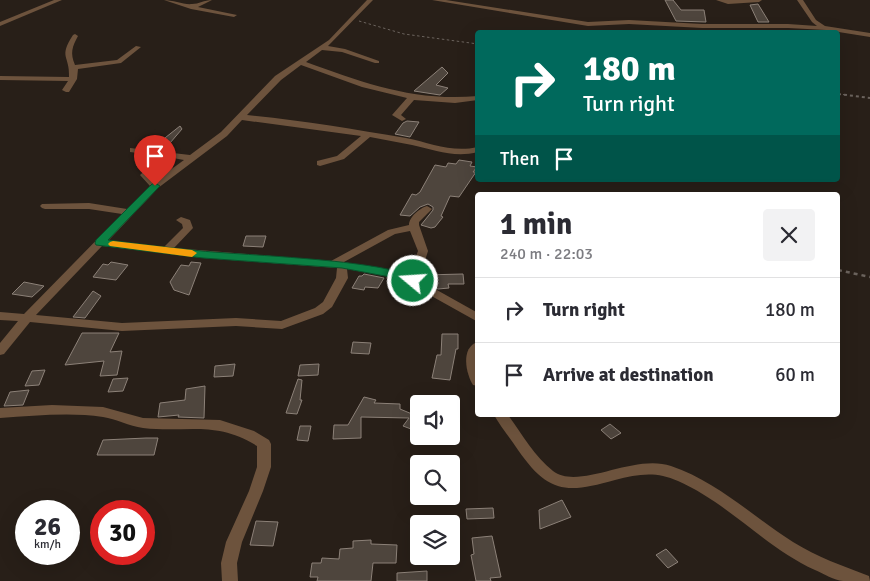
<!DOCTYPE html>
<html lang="en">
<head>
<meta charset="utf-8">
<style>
	:root { --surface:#fff; --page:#f2f2f3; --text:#2b2b33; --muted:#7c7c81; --line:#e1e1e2 }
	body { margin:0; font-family:Signika,sans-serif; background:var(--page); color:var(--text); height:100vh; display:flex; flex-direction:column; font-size:19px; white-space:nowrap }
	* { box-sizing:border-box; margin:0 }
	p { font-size:16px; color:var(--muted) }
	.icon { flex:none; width:28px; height:28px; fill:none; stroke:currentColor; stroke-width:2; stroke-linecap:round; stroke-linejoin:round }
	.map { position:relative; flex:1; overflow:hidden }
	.drawer { position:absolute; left:475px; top:192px; width:365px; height:225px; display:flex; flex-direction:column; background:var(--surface); border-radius:5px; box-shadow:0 5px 20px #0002 }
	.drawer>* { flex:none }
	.banner { position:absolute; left:475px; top:30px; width:365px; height:152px; border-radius:5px; box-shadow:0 5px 20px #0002; background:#00695c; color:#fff; overflow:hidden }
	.fabs { position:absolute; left:410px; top:395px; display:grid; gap:10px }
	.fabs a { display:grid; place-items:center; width:50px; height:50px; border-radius:5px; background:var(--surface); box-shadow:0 5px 20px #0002; font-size:25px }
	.speed { position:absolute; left:15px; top:500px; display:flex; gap:10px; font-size:25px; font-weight:700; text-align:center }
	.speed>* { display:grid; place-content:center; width:65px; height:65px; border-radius:50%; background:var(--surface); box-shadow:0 5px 20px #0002; line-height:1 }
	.speed small { font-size:12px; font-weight:400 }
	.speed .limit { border:8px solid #d22; background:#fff; color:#111 }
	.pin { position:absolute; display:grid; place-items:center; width:42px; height:42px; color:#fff; margin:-51px -21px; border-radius:50% 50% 50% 0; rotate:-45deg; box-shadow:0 0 5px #0007 }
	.pin .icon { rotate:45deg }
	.me { position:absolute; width:55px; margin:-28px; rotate:288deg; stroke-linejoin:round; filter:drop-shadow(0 0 4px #0008) }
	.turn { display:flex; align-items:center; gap:18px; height:105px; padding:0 25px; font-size:22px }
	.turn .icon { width:65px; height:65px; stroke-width:2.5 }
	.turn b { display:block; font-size:35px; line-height:42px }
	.then { display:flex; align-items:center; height:48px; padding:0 25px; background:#0003; gap:10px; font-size:19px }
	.round { display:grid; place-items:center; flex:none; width:52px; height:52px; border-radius:5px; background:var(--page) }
	.summary { display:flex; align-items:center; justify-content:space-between; height:85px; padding:0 25px }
	h1 { font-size:30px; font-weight:800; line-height:38px }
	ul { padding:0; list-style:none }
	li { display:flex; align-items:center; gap:15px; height:65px; padding:0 25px; border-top:1px solid var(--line) }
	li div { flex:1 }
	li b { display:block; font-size:19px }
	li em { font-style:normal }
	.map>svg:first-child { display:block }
	.building { fill:#4e453d; stroke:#8c8178 }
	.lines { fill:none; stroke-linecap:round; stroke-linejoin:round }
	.path-far2 { stroke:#6b635d; stroke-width:1; stroke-dasharray:2.5 2.5; stroke-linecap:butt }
	.path-far1 { stroke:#6b635d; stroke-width:2; stroke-dasharray:3 3; stroke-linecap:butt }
	.path { stroke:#6b635d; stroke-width:2.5; stroke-dasharray:4 4; stroke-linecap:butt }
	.minor { fill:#6d533d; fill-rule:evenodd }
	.route { fill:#0b8043; stroke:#07532c }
	.slow { fill:#f59e0b }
</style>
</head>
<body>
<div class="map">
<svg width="870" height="581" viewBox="0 0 870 581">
	<rect width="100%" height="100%" fill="#281f18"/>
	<!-- building -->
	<g class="building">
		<path d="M665,0H673L681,10H704L706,22L676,21Z"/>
		<path d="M758,4L769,22H758L750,5Z"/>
		<path d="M442,67L448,73L436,85L448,88L440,95L414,91Z"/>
		<path d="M407,121L419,122L410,137L395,134L403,123Z"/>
		<path d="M180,126L182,129L164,150L151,149Z"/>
		<path d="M144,156L157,157L147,166L136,165Z"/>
		<path d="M459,160L472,162L470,166L477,167L473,172H476L459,197L450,196L441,216L443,217L435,227L431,228L421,225L433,210V207L428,204L420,207L410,216L400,215L412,194L416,195L420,192L435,165L446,167L448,163L456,164Z"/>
		<path d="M246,236H266L263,247L243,246Z"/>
		<path d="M111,262L128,265L116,280L93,277L103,264L108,265Z"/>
		<path d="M191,262L201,263L189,295L174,290L170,282L181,265L189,266Z"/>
		<path d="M364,274L384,278L378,288L365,287L364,290L352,288L359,276H362Z"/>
		<path d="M463,274L464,284H448L449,288L438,289L421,279L423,275Z"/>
		<path d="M24,282L44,286L32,297L12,294Z"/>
		<path d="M93,291L101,296L85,318L73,317Z"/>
		<path d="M82,333H119L110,352L122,351L117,375L100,376L104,361L65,365Z"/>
		<path d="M442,334H458V349H456L450,380L432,378L437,355H441Z"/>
		<path d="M353,342L371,343L369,354L351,353Z"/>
		<path d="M235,364L233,376L214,377L215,366Z"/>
		<path d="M319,364L318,375L298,376L300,365Z"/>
		<path d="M45,370L39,385L25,386L32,371Z"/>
		<path d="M128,378L123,391L108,392L113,379Z"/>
		<path d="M298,379L302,380L300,400H302L297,414L286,413Z"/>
		<path d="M205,386L204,418L178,417L179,415L158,417L160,403L185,400L186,389Z"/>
		<path d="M29,390L23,405L4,406L10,392Z"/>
		<path d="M364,397L376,400L374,403L400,404V409L412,414L419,405V432L403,426L409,418L361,417V438L333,439L334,425H348Z"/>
		<path d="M610,424L621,433L611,439L601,430Z"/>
		<path d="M300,426H311L308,441L297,440Z"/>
		<path d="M146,438H158L154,455H97L103,440Z"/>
		<path d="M562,500L571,517L540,529L539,510Z"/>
		<path d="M493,508L494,518L467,519L466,509Z"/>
		<path d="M256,521L278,522L273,546L250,545Z"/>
		<path d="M492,536L501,577L490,578L491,581H476L471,555L474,554L472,538Z"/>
		<path d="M371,540V544L397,545L396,563H373L371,581H317L318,577H310L312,563H321L322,558L339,559L340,549L353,548V541Z"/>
		<path d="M666,549L678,562L668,568L656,555Z"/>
		<path d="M427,571V581H397V573Z"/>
	</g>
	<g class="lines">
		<!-- path-far2 -->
		<g class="path-far2">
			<path d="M359,21L404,34L478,44"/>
			<path d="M838,94L848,95"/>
		</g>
		<!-- path-far1 -->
		<path class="path-far1" d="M838,94L870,98"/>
		<!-- path -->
		<path class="path" d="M838,270L870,277"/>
		<!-- minor -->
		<g class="minor">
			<path d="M54,0H62L0,26V22Z"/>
			<path d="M164,0C173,0 184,5 192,4C199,4 204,0 212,0L198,7L237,15L234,17L191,9Z"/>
			<path d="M367,0H373L328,46L345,49L379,61V63H375L342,52L322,50L306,62C364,83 415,102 478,96V100L455,103L414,100L401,115L406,119L402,121L392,115L407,98L362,87L301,65L281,80L247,115C300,120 353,129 406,138C431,143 452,153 478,147V152C454,158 435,150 412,145C398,142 384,140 370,137L344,159L320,166L317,165V161L337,156L361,136L242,120L227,136L158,188L108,241L164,247L183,228L182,224L176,220L181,217L190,220L193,228L174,248L331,261L388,230L409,225C409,217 420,208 427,206L432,209L419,222V225L428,251L419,280L478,313V322L401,279L347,269L348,278L332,307L323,314L282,329L236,326L122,331L30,322L4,354L0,355V343L18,321L0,320V312L24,314L122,214L89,209H45L42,208L40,206L42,204L89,203L127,209L150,186L140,175L161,156L130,152V148L190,155L221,132L275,76L329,40ZM173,158L184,160L155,181L150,177L168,160ZM410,231L418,251L409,274L344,262L395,234ZM102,246L203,258L337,268L336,278L323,302L315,308L281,321L236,318L122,323L36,315Z"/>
			<path d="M432,0H446L588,22L629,20L702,24H788L817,26L812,22L797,0H803L816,20L825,26L870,33V37L826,30L788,28H702L629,24L588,26Z"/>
			<path d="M716,0H762L759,2L728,4Z"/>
			<path d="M75,34L78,36C72,47 70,53 75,65L117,60L136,46L141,47L121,63L78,69L77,79L69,92H66L62,90L68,81L0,80V76L69,77C70,55 58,58 73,35Z"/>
			<path d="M478,342V386L473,385C466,374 460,347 478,342Z"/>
			<path d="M52,405L103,407L143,418L220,420L254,431L269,440L271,444V467L263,491L242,542L237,563L238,581H222L221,563L226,542L249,491L257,467V446C216,420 187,433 143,428C129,426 116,419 103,417C69,412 34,416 0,418V408Z"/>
			<path d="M494,415H508C522,434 535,457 553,471C579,491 633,453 671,466C718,482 752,516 793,542C817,557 843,566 869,576L870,581C861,581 852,581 843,581C834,580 824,574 815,570C765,547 728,503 678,481C656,471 638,474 615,480C566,494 548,493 518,450C510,438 501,427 494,415Z"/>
		</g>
	</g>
	<!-- route -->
	<path class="route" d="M155,183L160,186L158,188L108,240C139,244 171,248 202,251C238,255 401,260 419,281L413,285L401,279L342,268L203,258L96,245L95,243L96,240L152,184Z"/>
	<!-- slow -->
	<path class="slow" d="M113,241L192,250L197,253L192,257L110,246L108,244L110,242Z"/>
</svg>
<div class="fabs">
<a><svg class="icon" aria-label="sound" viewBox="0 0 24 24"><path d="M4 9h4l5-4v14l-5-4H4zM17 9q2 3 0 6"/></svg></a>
<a><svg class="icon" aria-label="search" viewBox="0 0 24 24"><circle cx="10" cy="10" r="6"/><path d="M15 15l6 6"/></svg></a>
<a><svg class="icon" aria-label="layers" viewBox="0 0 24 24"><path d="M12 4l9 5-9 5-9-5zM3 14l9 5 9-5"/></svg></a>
</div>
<div class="speed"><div>26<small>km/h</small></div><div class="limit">30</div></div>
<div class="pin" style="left:155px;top:186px;background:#d93025"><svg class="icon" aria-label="arrive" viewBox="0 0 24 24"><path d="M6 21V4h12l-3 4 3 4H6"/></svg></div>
<svg class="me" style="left:413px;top:281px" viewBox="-20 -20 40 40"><circle r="17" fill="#0b8043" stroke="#fff" stroke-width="3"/><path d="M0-11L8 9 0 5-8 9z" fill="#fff"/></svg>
<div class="banner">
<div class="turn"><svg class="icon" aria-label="right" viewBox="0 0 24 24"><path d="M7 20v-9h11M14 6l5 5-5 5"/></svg><div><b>180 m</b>Turn right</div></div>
<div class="then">Then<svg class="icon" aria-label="arrive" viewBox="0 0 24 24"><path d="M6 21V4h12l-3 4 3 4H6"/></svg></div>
</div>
<section class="drawer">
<div class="summary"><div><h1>1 min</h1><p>240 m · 22:03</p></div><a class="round"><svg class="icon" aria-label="close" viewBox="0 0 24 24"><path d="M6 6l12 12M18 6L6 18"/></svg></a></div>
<ul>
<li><svg class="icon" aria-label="right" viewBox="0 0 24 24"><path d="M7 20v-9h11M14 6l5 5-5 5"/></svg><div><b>Turn right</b></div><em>180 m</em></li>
<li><svg class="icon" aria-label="arrive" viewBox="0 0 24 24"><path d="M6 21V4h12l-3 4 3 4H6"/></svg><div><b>Arrive at destination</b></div><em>60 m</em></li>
</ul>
</section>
</div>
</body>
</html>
